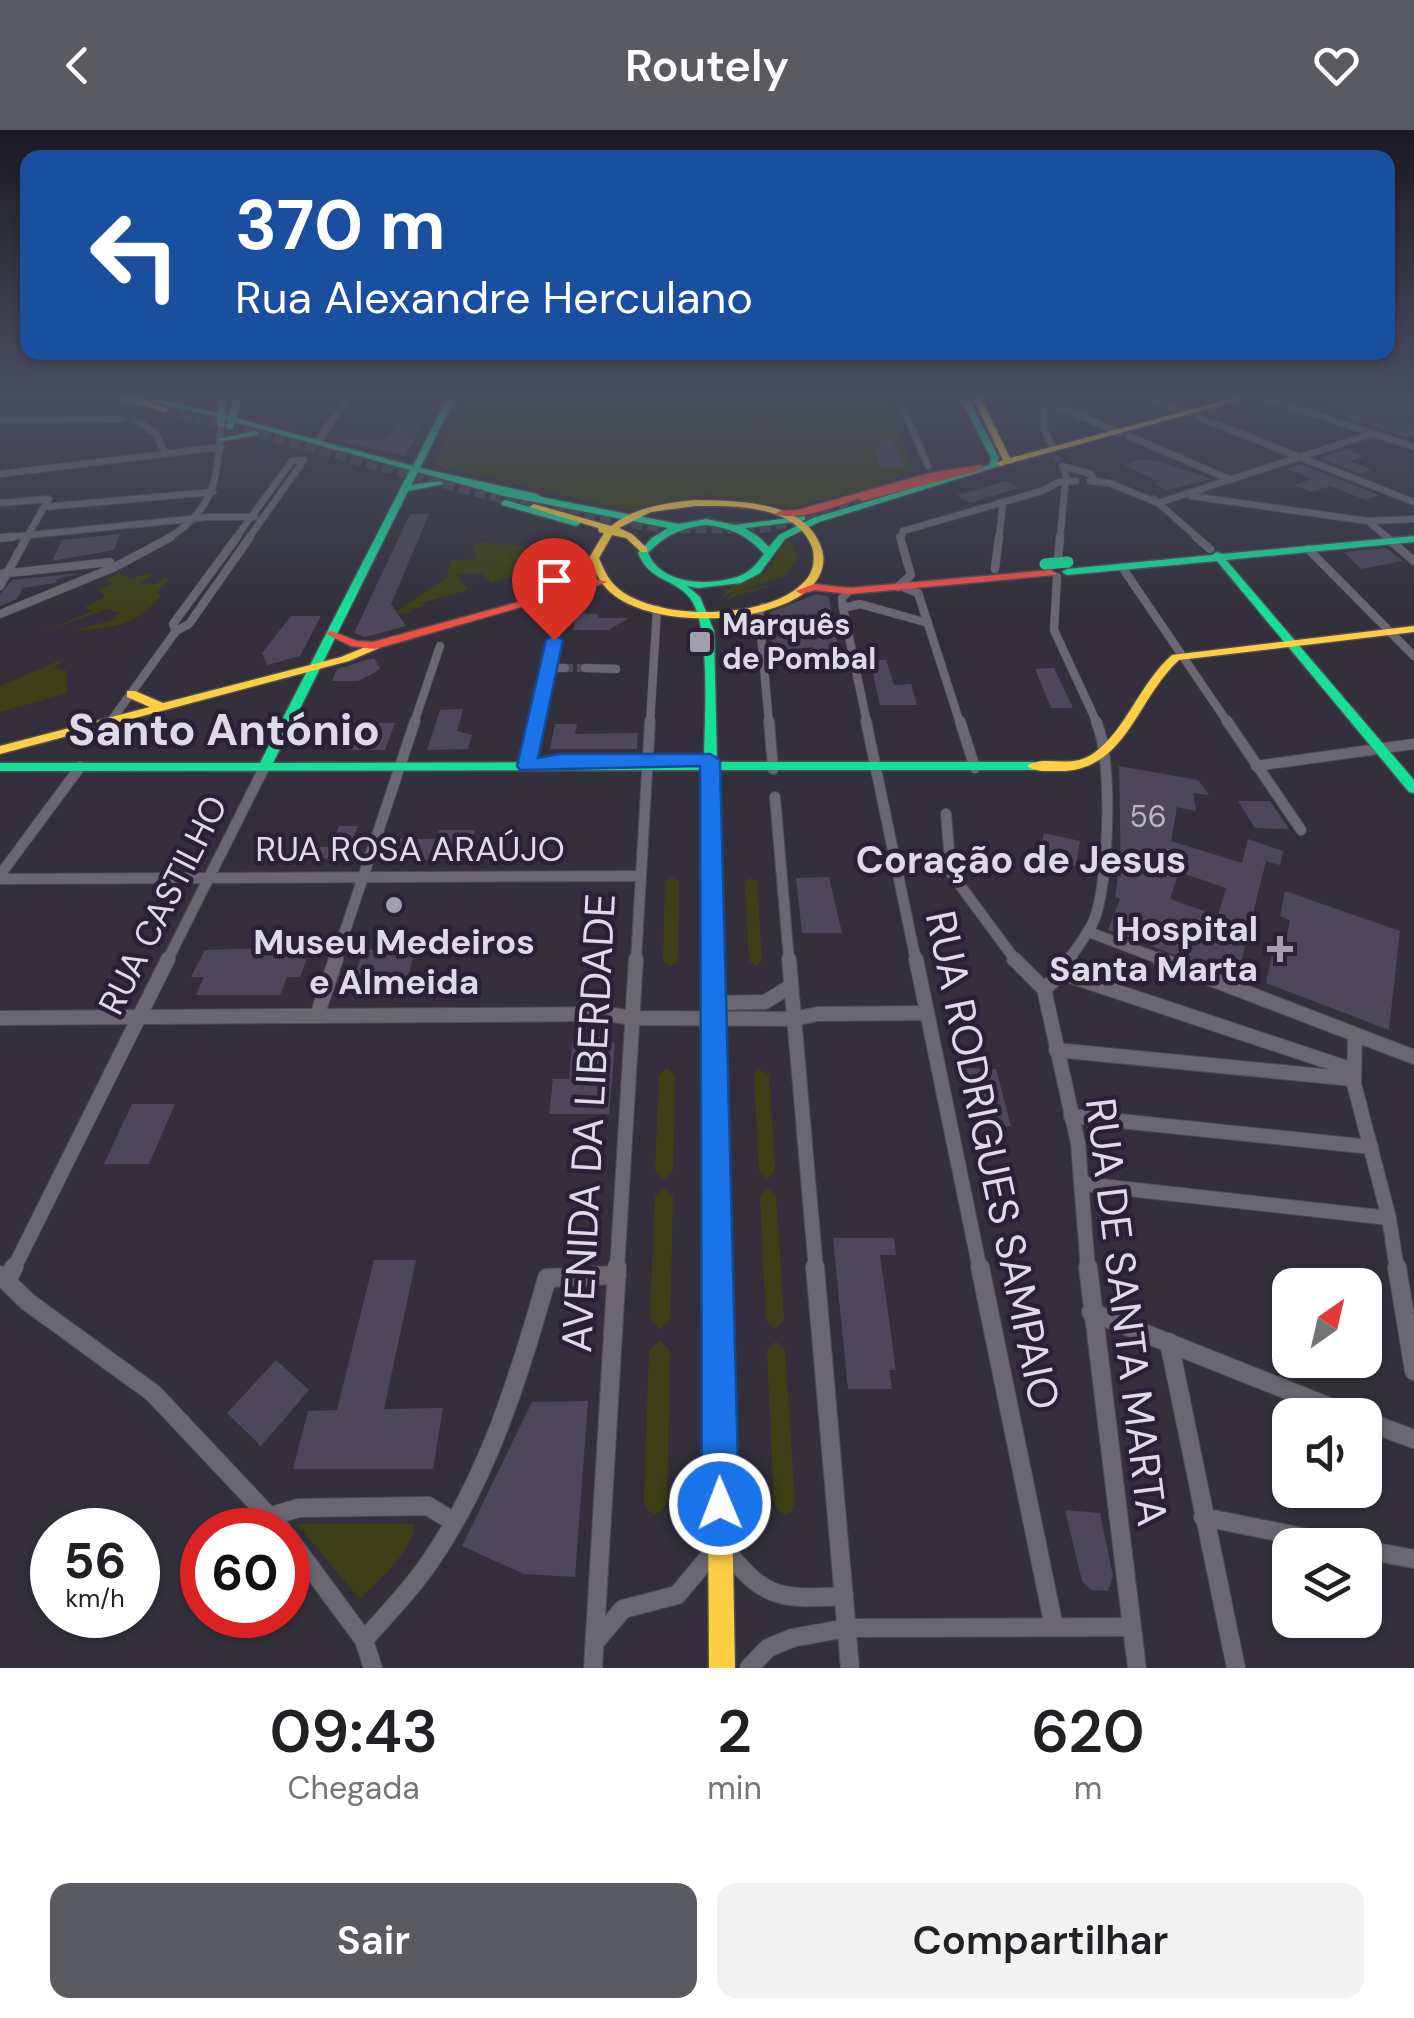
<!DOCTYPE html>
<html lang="pt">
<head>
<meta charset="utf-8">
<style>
	:root { --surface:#fff; --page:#f2f2f2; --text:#202124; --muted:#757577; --accent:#5a5a61 }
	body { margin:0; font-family:"DM Sans",sans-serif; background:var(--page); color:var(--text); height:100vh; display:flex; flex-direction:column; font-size:38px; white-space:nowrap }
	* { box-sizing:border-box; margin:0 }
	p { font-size:32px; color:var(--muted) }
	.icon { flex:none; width:55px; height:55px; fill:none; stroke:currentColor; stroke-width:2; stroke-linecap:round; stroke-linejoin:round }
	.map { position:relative; height:1538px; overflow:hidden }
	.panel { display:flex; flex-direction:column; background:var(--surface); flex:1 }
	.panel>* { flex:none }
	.hud { position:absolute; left:20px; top:20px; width:1375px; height:210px; border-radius:20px; box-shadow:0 2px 8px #0004; background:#1a4fa0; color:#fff; overflow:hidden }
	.needle { width:65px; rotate:34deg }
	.buttons { position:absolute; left:1272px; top:1138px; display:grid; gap:20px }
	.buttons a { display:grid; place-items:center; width:110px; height:110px; border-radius:20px; background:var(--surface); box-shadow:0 2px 8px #0004; font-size:50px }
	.speed { position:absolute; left:30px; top:1378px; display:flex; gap:20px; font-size:50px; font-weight:700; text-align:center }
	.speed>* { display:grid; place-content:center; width:130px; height:130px; border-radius:50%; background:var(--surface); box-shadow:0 2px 8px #0004; line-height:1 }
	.speed small { font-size:25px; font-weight:400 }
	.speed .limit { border:15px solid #d22; background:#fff; color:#111 }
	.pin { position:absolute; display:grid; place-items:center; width:85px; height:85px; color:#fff; margin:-102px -42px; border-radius:50% 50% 50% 0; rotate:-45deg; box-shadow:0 0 10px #0007 }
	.pin .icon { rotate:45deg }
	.me { position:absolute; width:110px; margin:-55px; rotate:359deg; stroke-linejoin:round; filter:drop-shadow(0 0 8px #0008) }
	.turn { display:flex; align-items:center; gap:35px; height:210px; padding:0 50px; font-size:45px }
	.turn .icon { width:130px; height:130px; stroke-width:2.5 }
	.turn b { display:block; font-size:70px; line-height:85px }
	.eta { display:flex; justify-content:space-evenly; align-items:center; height:170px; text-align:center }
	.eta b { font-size:60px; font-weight:600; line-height:70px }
	.primary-button { display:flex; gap:20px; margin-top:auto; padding:20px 50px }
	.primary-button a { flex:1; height:115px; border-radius:20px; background:var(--accent); color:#fff; font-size:40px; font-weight:600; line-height:115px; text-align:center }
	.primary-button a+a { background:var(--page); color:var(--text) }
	header { display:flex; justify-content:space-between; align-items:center; height:130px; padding:0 50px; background:var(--accent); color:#fff; font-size:45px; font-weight:600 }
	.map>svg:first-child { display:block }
	.green { fill:#3d4016 }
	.building { fill:#4c475a; fill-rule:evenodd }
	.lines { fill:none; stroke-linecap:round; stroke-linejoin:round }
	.street-tunnel-far1 { stroke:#4d4a56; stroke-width:6; stroke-dasharray:6 4; stroke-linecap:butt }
	.street-tunnel { stroke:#4d4a56; stroke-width:8; stroke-dasharray:8 4; stroke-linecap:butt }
	.highway-tunnel { stroke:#4d4a56; stroke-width:11; stroke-dasharray:11 5; stroke-linecap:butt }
	.street-far4-casing { stroke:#4e4c56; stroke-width:8 }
	.street-far3-casing { stroke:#4e4c56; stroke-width:9 }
	.street-far2-casing { stroke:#4e4c56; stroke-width:12 }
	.street-far1-casing { stroke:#4e4c56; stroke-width:16 }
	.street-casing { stroke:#4e4c56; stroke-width:20 }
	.fast-casing { stroke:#4e4c56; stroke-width:3 }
	.slow-casing { stroke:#4e4c56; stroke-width:3 }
	.jam-casing { stroke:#4e4c56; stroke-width:3 }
	.street-far4 { stroke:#6a6772; stroke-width:6 }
	.street-far3 { stroke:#6a6772; stroke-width:8 }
	.street-far2 { stroke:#6a6772; stroke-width:10 }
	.street-far1 { stroke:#6a6772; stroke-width:14 }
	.street { stroke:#6a6772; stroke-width:18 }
	.fast { fill:#16e098; fill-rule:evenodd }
	.slow { fill:#ffcf43; fill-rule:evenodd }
	.jam { fill:#f24e42; fill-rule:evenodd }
	.fast-bridge-casing { stroke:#4e4c56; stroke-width:12; stroke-linecap:butt }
	.fast-bridge { stroke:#16e098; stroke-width:11 }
	.route { fill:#1a73e8; stroke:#114b97; stroke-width:2.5 }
	.poi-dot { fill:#a29fac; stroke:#282137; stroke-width:4 }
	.labels { text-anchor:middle; stroke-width:9; stroke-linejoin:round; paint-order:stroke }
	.far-poi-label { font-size:30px; font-weight:bold; fill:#dedbe9; stroke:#282137; text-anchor:start }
	.number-label { font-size:30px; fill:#bab6c5 }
	.street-label { font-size:35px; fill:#dedbe9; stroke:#282137 }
	.poi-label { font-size:35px; font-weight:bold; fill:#dedbe9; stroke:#282137; text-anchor:end }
	.neighbourhood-label { font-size:38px; font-weight:bold; fill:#dedbe9; stroke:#282137 }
	.near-street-label { font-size:42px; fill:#dedbe9; stroke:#282137 }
	.district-label { font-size:45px; font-weight:bold; fill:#dedbe9; stroke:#282137 }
</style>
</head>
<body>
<header><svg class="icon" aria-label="back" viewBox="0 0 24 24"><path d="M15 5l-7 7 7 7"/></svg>Routely<svg class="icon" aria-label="heart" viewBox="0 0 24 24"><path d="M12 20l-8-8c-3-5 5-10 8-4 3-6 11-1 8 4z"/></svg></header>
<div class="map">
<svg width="1414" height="1538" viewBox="0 0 1414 1538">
	<rect width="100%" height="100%" fill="#33303c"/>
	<!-- green -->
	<g class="green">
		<path d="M465,266H886L914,341L893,348L897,351L792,378L706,364L626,380L433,335Z"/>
		<path d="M789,407L797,429L784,446L737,461L778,454L727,469L735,461L718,470L731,457L766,442Z"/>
		<path d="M475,412L534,417L530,423H519L518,439L521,444L491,453L482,443L457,444L468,460L422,473L424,476L410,480L411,483H394L450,445L446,444L452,430H475L477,423H471Z"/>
		<path d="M150,442L152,445L139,453L156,454L165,447L169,450L156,463L161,465C138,496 110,499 73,500L110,491L120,483L107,479L37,504L93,481L84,477L106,467L98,460L112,454L105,450L119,443L131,449Z"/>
		<path d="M63,529L54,539L66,540L67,563L0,582V556Z"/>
		<path d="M672,747L679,752L678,831L670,837L663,831L665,752Z"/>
		<path d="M751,748L757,752L762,831L756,836L749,831L745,752Z"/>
		<path d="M667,938L675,945L673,1041L664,1049L655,1041L659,945Z"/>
		<path d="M758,939L769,945L775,1041L767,1049L759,1041L754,945Z"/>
		<path d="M664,1058L673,1066L670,1189L660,1200L650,1189L655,1066Z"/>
		<path d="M768,1058L776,1066L784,1190L775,1199L766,1190L760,1066Z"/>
		<path d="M660,1210L670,1221L667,1371L663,1380L655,1384L647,1380L644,1371L649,1221Z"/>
		<path d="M776,1211L785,1221L795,1372L792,1381L785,1385L778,1381L774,1372L767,1221Z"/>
		<path d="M297,1394H415C409,1426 381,1447 360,1469Z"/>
	</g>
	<!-- building -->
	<g class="building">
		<path d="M1349,266H1414V306L1408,308L1319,278Z"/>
		<path d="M404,283H428L405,326L335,310L388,309Z"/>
		<path d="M878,310H891L904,337H881L875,320H881Z"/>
		<path d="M1347,319L1364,327L1350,331L1372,340L1360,344L1320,328Z"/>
		<path d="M1138,330H1154L1211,349L1168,360L1154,354L1160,352L1123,335Z"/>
		<path d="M1300,334L1379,365L1366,370L1330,356L1311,362L1294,355L1312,349L1287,339Z"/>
		<path d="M1006,351L1019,358L970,373L957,365Z"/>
		<path d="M410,384H429L391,474L406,496L365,507L354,503Z"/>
		<path d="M120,404L114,420L52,431L62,410Z"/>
		<path d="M1386,418L1403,431L1361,439L1344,422Z"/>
		<path d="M81,443L57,449L55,453L23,458L17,469L0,476V464L12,450Z"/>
		<path d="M816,464L829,467L839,521H813V517L773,521L770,482Z"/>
		<path d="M576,483L598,484V488H629L608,500H573Z"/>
		<path d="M291,486H321L300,526L267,535L262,523Z"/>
		<path d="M374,528L380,538L376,542L358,551H332L337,539Z"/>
		<path d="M870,530H886L894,555L911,554L917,575H880Z"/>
		<path d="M1054,538L1073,578H1051L1035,539Z"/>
		<path d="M463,579L457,601L472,605L468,619L427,620L440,580Z"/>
		<path d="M354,593H395L385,620H343Z"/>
		<path d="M555,594H577L575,604L638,603L637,619H550Z"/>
		<path d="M1119,636L1198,650L1209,665L1193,663L1196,681L1177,677L1171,711L1242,733L1248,709L1283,721L1280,735L1266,731L1240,836L1256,842L1253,854L1108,800L1120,769L1115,767L1118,746L1121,747ZM1179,742L1226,758L1218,786L1170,769Z"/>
		<path d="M1238,671H1270L1289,699L1255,698Z"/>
		<path d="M339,696H358L345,728L292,730L297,717H330Z"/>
		<path d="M439,700H475L468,730H391L398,709H436Z"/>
		<path d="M1044,703L1080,711L1076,736L1039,726Z"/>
		<path d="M829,747L842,803H802L796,748Z"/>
		<path d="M1285,761L1400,801L1389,900L1266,853L1272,825L1282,829L1290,790L1280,786Z"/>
		<path d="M205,820L277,818L310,820L300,847H287L280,865H196L204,847H191Z"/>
		<path d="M363,820H415L404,862H350Z"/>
		<path d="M573,907H607L615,914L609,984H549L553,949H569Z"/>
		<path d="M963,938L996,939L1011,996H1003V1000L976,995Z"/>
		<path d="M132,974H175L149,1034H104Z"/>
		<path d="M833,1108H894L896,1125H880L896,1240H889L892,1259H848Z"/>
		<path d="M374,1130H416L384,1279L443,1278L433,1339H293L308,1281L337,1280Z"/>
		<path d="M276,1230L309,1260L261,1316L227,1283Z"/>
		<path d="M588,1271L575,1447L524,1444L462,1416L532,1272Z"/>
		<path d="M1065,1380L1100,1383L1113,1446L1108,1461L1091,1460L1082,1451Z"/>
	</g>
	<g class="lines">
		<!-- street-tunnel-far1 -->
		<g class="street-tunnel-far1">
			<path d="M122,289L141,293"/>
			<path d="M1052,317L1059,333"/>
		</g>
		<!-- street-tunnel -->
		<path class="street-tunnel" d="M565,538H585"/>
		<!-- highway-tunnel -->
		<g class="highway-tunnel">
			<path d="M135,270L494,366L631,393L670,398H761L833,381"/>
			<path d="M822,379L863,368"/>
		</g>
		<defs>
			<g id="street-far4">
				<path d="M898,266L928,336"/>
				<path d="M1035,266L1120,303"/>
				<path d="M1145,266L1189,283"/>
				<path d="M1260,266L1414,317"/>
				<path d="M500,271L514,269L502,267"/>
				<path d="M1198,287L1414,372"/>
				<path d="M0,290L122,289"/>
				<path d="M141,293L156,304L165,323"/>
				<path d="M1129,306L1231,350"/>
				<path d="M317,312L349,266"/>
				<path d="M1052,317L1044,299L1043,277L1081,266"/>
				<path d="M0,344L221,317"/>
				<path d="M1090,351L1109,353L1158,373L1371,304"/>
				<path d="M1191,366L1368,391L1389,409"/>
				<path d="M1154,369L1199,409"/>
				<path d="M0,373L49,369L44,377L213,362"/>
				<path d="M1368,391L1414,389"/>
				<path d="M0,408L210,387H255"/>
				<path d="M26,409L44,377"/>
				<path d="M167,409C216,379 217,348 221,295"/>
				<path d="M235,409L292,331L304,330L248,409"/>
				<path d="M901,409L903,401L1042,361L1059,352L1076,351"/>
				<path d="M999,409L1003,372"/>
				<path d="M1060,409L1066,346L1062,336L1091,344L1094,350"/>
			</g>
			<g id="street-far3">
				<path d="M1196,407L1210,419"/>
				<path d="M1386,407L1414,431"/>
				<path d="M0,408L12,407"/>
				<path d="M1308,419L1414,526"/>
				<path d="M1058,430L1060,407"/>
				<path d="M1122,437L1228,593"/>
				<path d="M995,439L999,407"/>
				<path d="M0,444L110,432"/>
				<path d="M1057,447L1054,500L1097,593"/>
				<path d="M0,456L27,407"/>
				<path d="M898,457L911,445L900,407"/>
				<path d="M903,457L918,463L960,593"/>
				<path d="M849,461L842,468L843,478L867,593"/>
				<path d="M763,477L759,482L769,593"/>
				<path d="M843,478L860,474L928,493"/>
				<path d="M0,484L115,437L171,407"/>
				<path d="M176,501L173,494L237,407"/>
				<path d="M176,501L189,494L250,407"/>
				<path d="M547,538H565"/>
				<path d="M585,538L616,539"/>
				<path d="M111,591L176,501"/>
				<path d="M414,593L440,516"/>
				<path d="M536,593L561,482"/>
				<path d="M650,593L657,479"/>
			</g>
			<g id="street-far2">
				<path d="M769,591L773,639"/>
				<path d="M866,591L916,831"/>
				<path d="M960,591L975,638"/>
				<path d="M1227,591L1301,700"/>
				<path d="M527,636L537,591"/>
				<path d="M1256,636L1414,614"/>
				<path d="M775,667L789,831"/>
				<path d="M946,684L951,743L1016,831"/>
				<path d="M0,745L80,637"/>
				<path d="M0,749L641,746"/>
				<path d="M1089,802L1165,831"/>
				<path d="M167,831L265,636"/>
				<path d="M335,831L415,591"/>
				<path d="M636,831L650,591"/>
				<path d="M1068,831C1077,817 1091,801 1096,785C1109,743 1113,630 1096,591"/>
			</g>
			<g id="street-far1">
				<path d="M789,829L816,1140"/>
				<path d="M916,829L980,1140"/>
				<path d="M1014,829L1044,859"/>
				<path d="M1070,829L1059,846L1044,859L1078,1013L1088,1140"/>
				<path d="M1159,829L1414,927"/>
				<path d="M1061,843L1353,940"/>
				<path d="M713,873L765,872L791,856"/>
				<path d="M317,886L336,829"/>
				<path d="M0,888L607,884L632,888L794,889L817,884L927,883"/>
				<path d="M1355,905L1354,954L1389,1088L1397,1140"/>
				<path d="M1056,920L1353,949"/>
				<path d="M1071,986L1371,1017"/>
				<path d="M1083,1054L1389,1088"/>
				<path d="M13,1140L168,829"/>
				<path d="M617,1140L636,829"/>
			</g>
			<g id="street">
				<path d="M815,1137L850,1538"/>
				<path d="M980,1137L1054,1497"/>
				<path d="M1088,1137L1137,1538"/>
				<path d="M1397,1137L1414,1241"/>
				<path d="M0,1145L28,1172L153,1263L282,1400"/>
				<path d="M8,1149L14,1137"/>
				<path d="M1091,1182L1350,1285"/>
				<path d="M1169,1212L1236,1538"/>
				<path d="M1365,1291L1414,1309"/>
				<path d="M271,1386L299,1378L428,1376L454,1392"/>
				<path d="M1203,1387L1342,1415"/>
				<path d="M288,1407L364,1510L373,1538"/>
				<path d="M1365,1420L1414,1429"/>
				<path d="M728,1422C765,1471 786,1469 844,1466"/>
				<path d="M364,1510C386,1485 410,1461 429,1433C488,1348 519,1247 547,1148L617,1145"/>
				<path d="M596,1511L623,1479L677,1465L714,1421"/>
				<path d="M593,1538L617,1137"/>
				<path d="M749,1538L768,1518L792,1508L847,1498L1131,1497"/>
			</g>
			<g id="fast">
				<path d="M100,266H115L146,274L142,276Z"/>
				<path d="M127,266H142L218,283V266H226L225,285L229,286L234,266H242L236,288L413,336L448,266H456L420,338L537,364L541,367L679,394L706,389L735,395L805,386V390L802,391L745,398L760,408L769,417L779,405L813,388L989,335L991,328L959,266H967L999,328L997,333L1008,329L1012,332L819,392L785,409L760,443L741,453L698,458L687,456L700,467L714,501L717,632H1033L1039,636L1033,640H717L729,1222L726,1230L718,1233L710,1230L707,1222L704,640L0,641V633H260L410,340L235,292L233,299H227L228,290L225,289L224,297H218L217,287ZM418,342L504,366L668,398L652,408L638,423C650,452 674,448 690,468C712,497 704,594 704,632L273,633L408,361L444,354L440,351L411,355ZM706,395C731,398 747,405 764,424C756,435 748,445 733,448C705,456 661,454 648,423C665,405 681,398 706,395Z"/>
				<path d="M255,301L259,303L258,305L222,311L218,309Z"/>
				<path d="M505,370L579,391L581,393L576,396L502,375L501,373Z"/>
				<path d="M1414,406V412L1226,430L1414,650V663L1409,662L1217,431L1067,445L1062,442L1067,439L1212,425L1217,422L1222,424Z"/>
			</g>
			<g id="slow">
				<path d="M118,266H130L171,280L164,282Z"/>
				<path d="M972,266H980L1010,328L1242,266H1255L1000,336L996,333L1003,330Z"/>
				<path d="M695,370C737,371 808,370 822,420C827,436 818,452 807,461C764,495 659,498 615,466C602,457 595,442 589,428L604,403L599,402L598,398L529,377L534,374L611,396C635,377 665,373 695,370ZM695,376C733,376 796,374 812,417C816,430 813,444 803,453C767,490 660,491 620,460C609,452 604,440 599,428L612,405L626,408L641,422H647V418L632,404L619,398L651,382Z"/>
				<path d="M1414,496V502L1179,530C1136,569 1126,643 1057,641C1046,641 1035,642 1027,636C1045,624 1071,640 1094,623C1126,600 1140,553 1172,525Z"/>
				<path d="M375,513L379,514V518L349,531L0,624V616L150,577L127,567V561H135L163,573L341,527Z"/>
				<path d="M718,1211L726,1214L729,1222L735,1538H709L707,1222L710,1214Z"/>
			</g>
			<g id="jam">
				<path d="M980,335L984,338L983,340L863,371L859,369C834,376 800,392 775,384L780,381L798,380L930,343Z"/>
				<path d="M1051,440L1056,443L1055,445L849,464L815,460L801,464L796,461L814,454L849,458Z"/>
				<path d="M599,450L608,452L375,519L351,516L326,504L331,501L357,511L373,512Z"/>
			</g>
		</defs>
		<!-- street-far4 casing -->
		<use href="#street-far4" class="street-far4-casing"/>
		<!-- street-far3 casing -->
		<use href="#street-far3" class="street-far3-casing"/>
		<!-- street-far2 casing -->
		<use href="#street-far2" class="street-far2-casing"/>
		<!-- street-far1 casing -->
		<use href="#street-far1" class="street-far1-casing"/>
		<!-- street casing -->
		<use href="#street" class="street-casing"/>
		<!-- fast casing -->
		<use href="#fast" class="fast-casing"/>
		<!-- slow casing -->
		<use href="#slow" class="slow-casing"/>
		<!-- jam casing -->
		<use href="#jam" class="jam-casing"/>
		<!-- street-far4 -->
		<use href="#street-far4" class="street-far4"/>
		<!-- street-far3 -->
		<use href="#street-far3" class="street-far3"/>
		<!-- street-far2 -->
		<use href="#street-far2" class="street-far2"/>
		<!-- street-far1 -->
		<use href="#street-far1" class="street-far1"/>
		<!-- street -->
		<use href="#street" class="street"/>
		<!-- fast -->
		<use href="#fast" class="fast"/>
		<!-- slow -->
		<use href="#slow" class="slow"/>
		<!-- jam -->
		<use href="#jam" class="jam"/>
		<defs>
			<path id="fast-bridge" d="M1045,434L1068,432"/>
		</defs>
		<!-- fast-bridge casing -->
		<use href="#fast-bridge" class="fast-bridge-casing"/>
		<!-- fast-bridge -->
		<use href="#fast-bridge" class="fast-bridge"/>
	</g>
	<!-- sky -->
	<linearGradient id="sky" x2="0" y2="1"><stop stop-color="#1c1a21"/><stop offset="0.55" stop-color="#4a4e61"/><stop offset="1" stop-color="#4a4e61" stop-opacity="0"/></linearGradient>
	<rect width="1414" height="481" fill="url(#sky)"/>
	<!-- route -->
	<path class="route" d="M554,505L563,510L538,628L559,624H710L720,630L739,1374L733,1387L720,1393L707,1387L702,1374L700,636L520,640L517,636L546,510Z"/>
	<!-- markers -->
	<g class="poi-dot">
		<rect x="688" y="500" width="24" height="24" rx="5"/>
		<circle cx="394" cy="775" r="10"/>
		<path d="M1275 804h10v10h10v10h-10v10h-10v-10h-10v-10h10z"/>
	</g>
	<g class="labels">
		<!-- far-poi labels -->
		<g class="far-poi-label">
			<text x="722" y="505">Marquês<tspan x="722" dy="34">de Pombal</tspan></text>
		</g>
		<!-- number labels -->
		<g class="number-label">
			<text x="1148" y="697">56</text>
		</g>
		<!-- street labels -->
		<g class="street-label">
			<text x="410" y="731">RUA ROSA ARAÚJO</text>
			<text transform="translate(163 775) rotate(-63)" y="12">RUA CASTILHO</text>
		</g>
		<!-- poi labels -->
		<g class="poi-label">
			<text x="1258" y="811">Hospital<tspan x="1258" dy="40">Santa Marta</tspan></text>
			<text x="394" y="824" text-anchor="middle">Museu Medeiros<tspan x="394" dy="40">e Almeida</tspan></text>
		</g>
		<!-- neighbourhood labels -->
		<g class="neighbourhood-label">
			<text x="1021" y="743">Coração de Jesus</text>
		</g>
		<!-- near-street labels -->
		<g class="near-street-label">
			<text transform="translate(588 993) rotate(-87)" y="15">AVENIDA DA LIBERDADE</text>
			<text transform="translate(993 1030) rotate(78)" y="15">RUA RODRIGUES SAMPAIO</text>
			<text transform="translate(1127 1182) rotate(83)" y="15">RUA DE SANTA MARTA</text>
		</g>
		<!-- district labels -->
		<g class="district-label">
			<text x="224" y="615">Santo António</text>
		</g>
	</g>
</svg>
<div class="buttons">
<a><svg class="needle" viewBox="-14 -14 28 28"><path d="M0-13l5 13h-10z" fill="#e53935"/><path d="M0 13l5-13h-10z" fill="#757577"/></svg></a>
<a><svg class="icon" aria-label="sound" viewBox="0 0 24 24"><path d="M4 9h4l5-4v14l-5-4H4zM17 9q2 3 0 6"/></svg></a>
<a><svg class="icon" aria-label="layers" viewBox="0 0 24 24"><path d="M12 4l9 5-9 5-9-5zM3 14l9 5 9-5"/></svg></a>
</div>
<div class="speed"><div>56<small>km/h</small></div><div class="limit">60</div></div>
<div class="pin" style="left:554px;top:510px;background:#d93025"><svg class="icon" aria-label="arrive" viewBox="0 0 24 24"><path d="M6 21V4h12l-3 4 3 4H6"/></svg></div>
<svg class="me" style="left:720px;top:1374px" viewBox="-20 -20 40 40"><circle r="17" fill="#1a73e8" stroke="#fff" stroke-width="3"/><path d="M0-11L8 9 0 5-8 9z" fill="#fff"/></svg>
<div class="hud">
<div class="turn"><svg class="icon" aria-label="left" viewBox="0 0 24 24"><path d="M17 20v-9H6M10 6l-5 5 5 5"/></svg><div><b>370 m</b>Rua Alexandre Herculano</div></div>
</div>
</div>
<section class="panel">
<div class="eta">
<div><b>09:43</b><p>Chegada</p></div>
<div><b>2</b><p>min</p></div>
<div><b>620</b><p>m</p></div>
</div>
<div class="primary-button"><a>Sair</a><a>Compartilhar</a></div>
</section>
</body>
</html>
